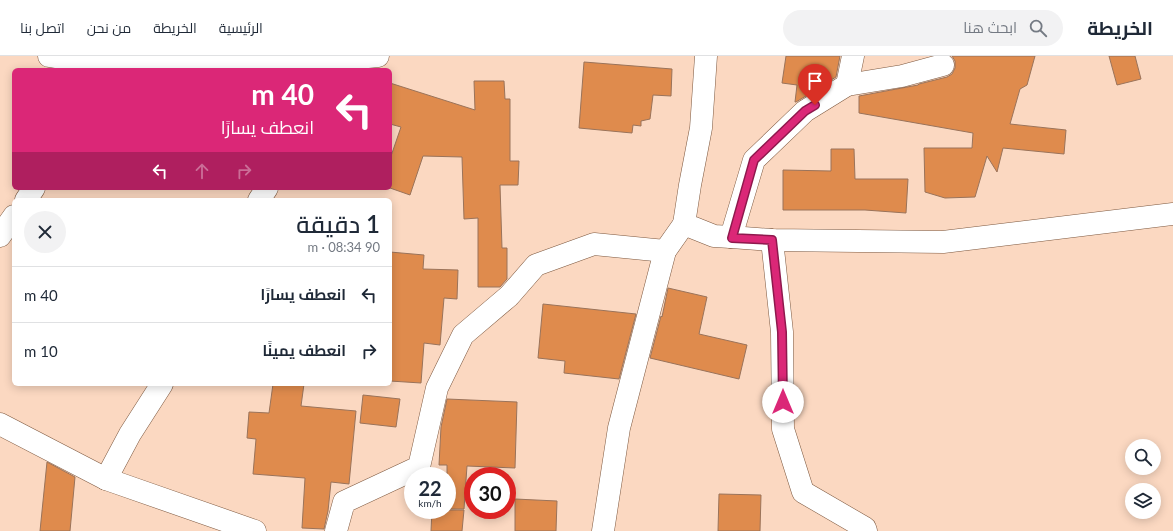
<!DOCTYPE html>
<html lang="ar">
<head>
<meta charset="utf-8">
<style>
	:root { --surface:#fff; --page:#f2f2f3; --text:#1f2937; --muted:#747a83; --line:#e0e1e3 }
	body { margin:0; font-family:Lato,Cairo,sans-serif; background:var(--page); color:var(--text); direction:rtl; height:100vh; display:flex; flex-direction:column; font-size:15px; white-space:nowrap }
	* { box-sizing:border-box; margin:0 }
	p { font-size:13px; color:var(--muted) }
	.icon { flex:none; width:22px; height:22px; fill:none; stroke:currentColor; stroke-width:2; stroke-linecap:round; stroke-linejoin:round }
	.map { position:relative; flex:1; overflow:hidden; direction:ltr }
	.details { position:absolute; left:12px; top:142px; width:380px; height:188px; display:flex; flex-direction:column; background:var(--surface); border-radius:6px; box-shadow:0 2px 10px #0003; direction:rtl }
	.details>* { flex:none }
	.banner { position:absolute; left:12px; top:12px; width:380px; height:122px; border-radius:6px; box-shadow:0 2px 10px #0003; direction:rtl; background:#db2777; color:#fff; overflow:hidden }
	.buttons { position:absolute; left:1125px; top:383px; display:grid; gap:8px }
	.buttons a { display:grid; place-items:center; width:36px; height:36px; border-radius:50%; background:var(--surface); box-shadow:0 2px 10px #0003; font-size:20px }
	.speed { position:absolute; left:404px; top:411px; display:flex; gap:8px; font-size:20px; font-weight:700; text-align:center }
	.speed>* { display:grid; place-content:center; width:52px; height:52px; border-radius:50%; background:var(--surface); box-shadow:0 2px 10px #0003; line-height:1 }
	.speed small { font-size:10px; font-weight:400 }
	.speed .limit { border:6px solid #d22; background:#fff; color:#111 }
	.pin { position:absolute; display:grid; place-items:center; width:34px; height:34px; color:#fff; margin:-41px -17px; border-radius:50% 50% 50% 0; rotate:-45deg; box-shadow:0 0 4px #0007 }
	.pin .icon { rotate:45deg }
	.me { position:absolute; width:44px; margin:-22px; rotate:0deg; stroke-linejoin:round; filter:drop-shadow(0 0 3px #0008) }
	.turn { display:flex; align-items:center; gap:14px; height:84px; padding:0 12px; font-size:18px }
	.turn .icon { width:52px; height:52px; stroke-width:2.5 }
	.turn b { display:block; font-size:28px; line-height:34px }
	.lanes { display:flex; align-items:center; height:38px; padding:0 12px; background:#0003; justify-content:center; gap:20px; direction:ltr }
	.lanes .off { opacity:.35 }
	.round { display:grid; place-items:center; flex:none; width:42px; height:42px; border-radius:21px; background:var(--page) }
	.headline { display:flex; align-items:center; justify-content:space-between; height:68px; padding:0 12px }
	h1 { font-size:24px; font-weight:600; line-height:30px }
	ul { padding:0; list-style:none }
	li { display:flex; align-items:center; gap:12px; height:56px; padding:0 12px; border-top:1px solid var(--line) }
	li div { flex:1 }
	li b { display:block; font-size:15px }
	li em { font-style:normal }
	header { display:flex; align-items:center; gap:24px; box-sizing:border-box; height:56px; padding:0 20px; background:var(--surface); border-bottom:1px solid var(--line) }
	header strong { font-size:19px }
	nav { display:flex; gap:22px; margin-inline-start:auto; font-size:14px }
	.search { width:280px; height:36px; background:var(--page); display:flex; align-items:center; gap:10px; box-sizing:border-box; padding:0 14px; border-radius:22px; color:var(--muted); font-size:15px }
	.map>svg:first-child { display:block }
	.building { fill:#df8b4d; stroke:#9a735a }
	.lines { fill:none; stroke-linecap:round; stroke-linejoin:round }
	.street-casing { stroke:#7d583f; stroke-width:23 }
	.street { stroke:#fff; stroke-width:22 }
	.route-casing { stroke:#8e194d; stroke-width:10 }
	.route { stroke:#db2777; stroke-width:7 }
</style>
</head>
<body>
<header>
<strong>الخريطة</strong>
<div class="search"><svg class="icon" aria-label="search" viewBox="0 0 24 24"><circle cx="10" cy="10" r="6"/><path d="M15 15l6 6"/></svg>ابحث هنا</div>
<nav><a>الرئيسية</a><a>الخريطة</a><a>من نحن</a><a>اتصل بنا</a></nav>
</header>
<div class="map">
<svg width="1173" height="475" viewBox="0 0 1173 475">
	<rect width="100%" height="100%" fill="#fbd8c1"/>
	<!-- building -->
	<g class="building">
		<path d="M786,0H840L836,21L823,29L820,28L819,32L796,46H795L797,29L782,27Z"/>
		<path d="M952,0H1035L1027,29L1020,33L1010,68L1066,74L1064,98L1003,92L997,116L987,100L975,141L945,142L925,136L924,92H972L973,77L859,57V40L918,29L919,28L947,21L952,18L955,12V5Z"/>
		<path d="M1109,0H1135L1141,23L1117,29Z"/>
		<path d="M584,6L672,13L671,40L653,39L650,63L641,65V70L633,69L632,77L579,72Z"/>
		<path d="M474,25H504L505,43H510V105H519L518,129H500L502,192H507V223L500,231H478V162L464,163L462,101L423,100L410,139L390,132V103L401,71L390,68V27L475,54Z"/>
		<path d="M831,93H854L855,123H908L906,157L865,154H783V114L831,115Z"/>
		<path d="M390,196L424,199L423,213L458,214L457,243L444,242L440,289L424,287L421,327L390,325Z"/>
		<path d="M668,232L707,241L699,278L747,289L739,323L650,302L661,260L662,261Z"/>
		<path d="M543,248L636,258L619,323L564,317L565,305L538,302Z"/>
		<path d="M273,328H304L301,350L356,355L349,428L331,426L328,455L324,473L302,472L305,422L253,418L256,383L247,382L249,356L269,357Z"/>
		<path d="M363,339L400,343L396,371L360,367Z"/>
		<path d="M447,343L517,346L515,412L467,410L464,453H447V409H439L441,371Z"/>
		<path d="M47,406L75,421L70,475H40Z"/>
		<path d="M719,438L761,439L760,475H718Z"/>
		<path d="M515,443L557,445L556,475H515Z"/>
		<path d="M432,454H464L462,475H431Z"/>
	</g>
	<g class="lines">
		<defs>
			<g id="street">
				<path d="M49,0L98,8L326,5L378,0"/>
				<path d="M706,0L701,72L690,129L684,168L714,180L731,181L772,184L943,186L1173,158"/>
				<path d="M847,29L853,0"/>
				<path d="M26,144L34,132"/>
				<path d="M259,144L267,132"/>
				<path d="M0,180L14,160"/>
				<path d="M731,181L754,104L805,55L847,29L902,20L943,9"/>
				<path d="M772,184L782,276L783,373L803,436L865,472L866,475"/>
				<path d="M0,368L106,423L255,475"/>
				<path d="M106,423L130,378L162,328"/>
				<path d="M336,475L344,446L419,411L437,332L463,279L509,240L536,209L594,188L665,195"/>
				<path d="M603,475L619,372L665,195L684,168"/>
			</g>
		</defs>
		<!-- street casing -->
		<use href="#street" class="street-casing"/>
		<!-- street -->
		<use href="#street" class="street"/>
	</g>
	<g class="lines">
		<defs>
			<path id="route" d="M783,346L782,276L772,184L732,182L754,104L805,55L815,49"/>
		</defs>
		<!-- route casing -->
		<use href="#route" class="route-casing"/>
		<!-- route -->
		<use href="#route" class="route"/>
	</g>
</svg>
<div class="buttons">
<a><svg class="icon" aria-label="search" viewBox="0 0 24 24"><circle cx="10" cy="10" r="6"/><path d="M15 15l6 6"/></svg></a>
<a><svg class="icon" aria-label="layers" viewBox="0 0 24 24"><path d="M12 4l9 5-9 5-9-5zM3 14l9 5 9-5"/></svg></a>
</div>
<div class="speed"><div>22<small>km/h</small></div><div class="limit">30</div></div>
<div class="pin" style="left:815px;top:49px;background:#d93025"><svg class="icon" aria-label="arrive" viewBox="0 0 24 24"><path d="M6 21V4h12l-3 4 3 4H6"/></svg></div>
<svg class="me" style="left:783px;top:346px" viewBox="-20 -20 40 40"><circle r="19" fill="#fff"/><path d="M0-13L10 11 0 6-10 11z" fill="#db2777"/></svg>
<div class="banner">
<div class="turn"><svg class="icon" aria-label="left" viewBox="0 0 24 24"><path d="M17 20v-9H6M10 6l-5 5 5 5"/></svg><div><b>40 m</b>انعطف يسارًا</div></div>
<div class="lanes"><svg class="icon" aria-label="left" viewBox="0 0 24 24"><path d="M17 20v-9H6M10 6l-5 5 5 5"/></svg><svg class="icon off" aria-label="ahead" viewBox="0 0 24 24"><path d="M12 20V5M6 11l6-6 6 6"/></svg><svg class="icon off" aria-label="right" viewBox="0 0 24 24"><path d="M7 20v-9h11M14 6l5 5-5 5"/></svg></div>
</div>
<section class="details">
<div class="headline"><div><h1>1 دقيقة</h1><p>90 m · 08:34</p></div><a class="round"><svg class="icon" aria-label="close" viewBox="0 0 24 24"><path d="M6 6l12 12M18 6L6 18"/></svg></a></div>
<ul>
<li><svg class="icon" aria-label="left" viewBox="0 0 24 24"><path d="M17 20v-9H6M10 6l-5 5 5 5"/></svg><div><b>انعطف يسارًا</b></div><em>40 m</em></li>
<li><svg class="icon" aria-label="right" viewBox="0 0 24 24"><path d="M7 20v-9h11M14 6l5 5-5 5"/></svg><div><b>انعطف يمينًا</b></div><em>10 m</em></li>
</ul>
</section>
</div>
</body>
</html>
